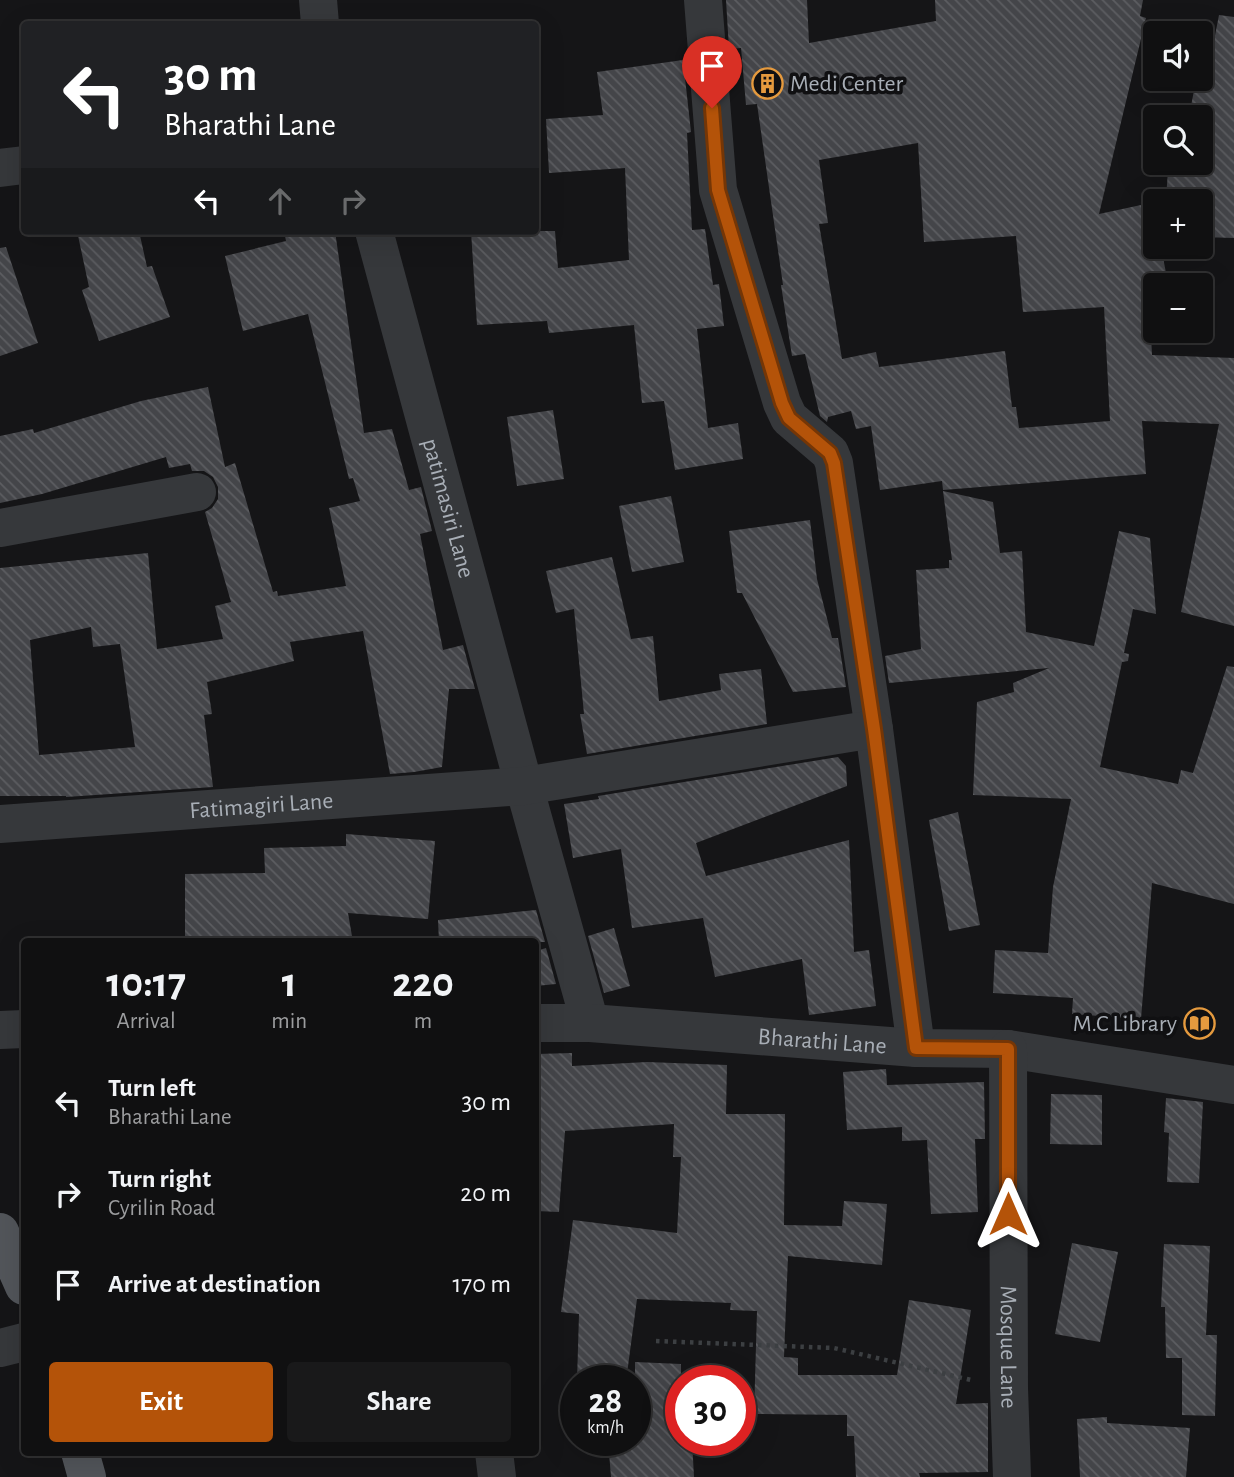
<!DOCTYPE html>
<html lang="en">
<head>
<meta charset="utf-8">
<style>
	:root { --surface:#101011; --page:#19191a; --text:#f1f3f6; --muted:#9c9d9f; --line:#303031; --accent:#b45309 }
	body { margin:0; font-family:"Alegreya Sans",sans-serif; background:var(--page); color:var(--text); height:100vh; display:flex; flex-direction:column; font-size:26px; white-space:nowrap }
	* { box-sizing:border-box; margin:0 }
	p { font-size:23px; color:var(--muted) }
	.icon { flex:none; width:38px; height:38px; fill:none; stroke:currentColor; stroke-width:2; stroke-linecap:round; stroke-linejoin:round }
	.map { position:relative; flex:1; overflow:hidden }
	.panel { position:absolute; left:21px; top:938px; width:518px; height:518px; display:flex; flex-direction:column; background:var(--surface); border-radius:7px; box-shadow:0 7px 28px #0002,0 0 0 2px var(--line) }
	.panel>* { flex:none }
	.guide { position:absolute; left:21px; top:21px; width:518px; height:214px; border-radius:7px; box-shadow:0 7px 28px #0002,0 0 0 2px var(--line); background:#202124; color:#fff; overflow:hidden }
	.controls { position:absolute; left:1143px; top:21px; display:grid; gap:14px }
	.controls a { display:grid; place-items:center; width:70px; height:70px; border-radius:7px; background:var(--surface); box-shadow:0 7px 28px #0002,0 0 0 2px var(--line); font-size:35px }
	.speed { position:absolute; left:560px; top:1365px; display:flex; gap:14px; font-size:35px; font-weight:700; text-align:center }
	.speed>* { display:grid; place-content:center; width:91px; height:91px; border-radius:50%; background:var(--surface); box-shadow:0 7px 28px #0002,0 0 0 2px var(--line); line-height:1 }
	.speed small { font-size:18px; font-weight:400 }
	.speed .limit { border:10px solid #d22; background:#fff; color:#111 }
	.pin { position:absolute; display:grid; place-items:center; width:60px; height:60px; color:#fff; margin:-72px -30px; border-radius:50% 50% 50% 0; rotate:-45deg; box-shadow:0 0 7px #0007 }
	.pin .icon { rotate:45deg }
	.me { position:absolute; width:77px; margin:-38px; rotate:0deg; stroke-linejoin:round; filter:drop-shadow(0 0 5px #0008) }
	.turn { display:flex; align-items:center; gap:24px; height:147px; padding:0 28px; font-size:32px }
	.turn .icon { width:91px; height:91px; stroke-width:2.5 }
	.turn b { display:block; font-size:49px; line-height:60px }
	.lanes { display:flex; align-items:center; height:66px; padding:0 28px; background:#0003; justify-content:center; gap:35px; direction:ltr }
	.lanes .off { opacity:.35 }
	.eta { display:flex; justify-content:space-evenly; align-items:center; height:119px; text-align:center }
	.eta b { font-size:42px; font-weight:600; line-height:49px }
	.button { display:flex; gap:14px; margin-top:auto; padding:14px 28px }
	.button a { flex:1; height:80px; border-radius:7px; background:var(--accent); color:#fff; font-size:28px; font-weight:600; line-height:80px; text-align:center }
	.button a+a { background:var(--page); color:var(--text) }
	ul { padding:0; list-style:none }
	li { display:flex; align-items:center; gap:21px; height:91px; padding:0 28px }
	li div { flex:1 }
	li b { display:block; font-size:26px }
	li em { font-style:normal }
	.map>svg:first-child { display:block }
	.building { fill:url(#building-back-hatch); fill-rule:evenodd }
	.lines { fill:none; stroke-linecap:round; stroke-linejoin:round }
	.path { stroke:#3c3f42; stroke-width:4.5; stroke-dasharray:3.5 5; stroke-linecap:butt }
	.minor { stroke:#36383b; stroke-width:38 }
	.major { stroke:#52555a; stroke-width:38 }
	.route-casing { stroke:#753606; stroke-width:18 }
	.route { stroke:#b45309; stroke-width:12 }
	.labels { text-anchor:middle; stroke-width:7; stroke-linejoin:round; paint-order:stroke }
	.poi-label { font-size:24px; fill:#a8aeb6; stroke:#101012; text-anchor:start }
	.street-label { font-size:24px; fill:#a8aeb6; stroke:#101012 }
</style>
</head>
<body>
<div class="map">
<svg width="1234" height="1477" viewBox="0 0 1234 1477">
	<defs>
		<pattern id="building-back-hatch" width="6" height="6" patternUnits="userSpaceOnUse" patternTransform="scale(1.75)"><rect width="6" height="6" fill="#444549"/><path d="M-1 5l2 2M0 0l6 6M5-1l2 2" fill="none" stroke="#5c5d61"/></pattern>
	</defs>
	<rect width="100%" height="100%" fill="#151517"/>
	<!-- building -->
	<g class="building">
		<path d="M726,0H807L809,43L936,21L935,0H1143L1140,16L1146,18L1099,214L1155,202V247H1161L1166,273L1148,276L1152,355L1234,358V626L1181,612L1219,424L1142,421L1146,474L943,490L942,481L880,490L871,426L856,429L851,411L828,417L827,422L820,416L805,354L792,356L781,285H783L757,104L746,105L741,48L729,49ZM918,143L924,242L1016,236L1023,312L1104,307L1110,421L1019,428L1016,407H1012L1005,351L879,367L876,352L842,359L819,224L828,223L819,160Z"/>
		<path d="M1219,15L1234,17V238L1200,237V201H1158L1166,199L1168,170H1179L1181,163H1200V117H1189L1195,85L1205,87Z"/>
		<path d="M683,60L691,132L687,133L692,230L705,229L713,285L719,284L724,326L697,329L708,428L738,423L743,459L675,470L664,401L642,403L634,325L549,333L547,321L477,325L471,231H555L558,268L629,260L625,168L549,173L546,119L603,115L597,72Z"/>
		<path d="M77,231H139L147,267L152,266L170,317L99,341L82,290L89,287Z"/>
		<path d="M284,231H335L364,433L392,429L409,490L421,487L432,531L420,534L443,650L463,645L475,689H449L442,767L414,772L390,774L363,631L290,642L294,661L207,682L212,714L204,715L213,787L66,797V796H0V568L148,553L157,649L223,639L215,606L231,602L205,512L212,508L218,499V487L213,477L204,471H192L190,464L169,468L166,457L42,494L0,503V436L33,429L34,433L141,401L208,387L225,467L235,463L273,592L277,591L278,596L346,586L329,508L360,501L353,478L349,479L308,314L243,331L225,256L286,241ZM91,627L93,647L120,644L135,747L39,755L30,640Z"/>
		<path d="M6,247L38,343L0,356V248Z"/>
		<path d="M553,410L564,479L517,486L507,417Z"/>
		<path d="M943,491L993,502L1000,553L1022,551L1026,632L1094,646L1119,531L1150,538L1156,614L1133,609L1124,653L1129,654L1128,661L1122,662L1100,767L1178,784L1181,770L1193,773L1227,666L1234,667V904L1152,883L1141,1019L1072,1014L1073,998L993,993L995,950L1048,953L1053,887L1071,799L973,795L977,702L1014,692L1013,683L1049,668L889,683L885,656L921,649L916,570L949,568V560H952Z"/>
		<path d="M671,496L684,562L632,572L619,506Z"/>
		<path d="M810,520L817,579L832,638H838L846,687L793,692L742,593H737L729,531Z"/>
		<path d="M612,557L631,639L653,636L659,701L721,690L719,674L761,669L767,724L587,754L580,714H584L574,609L556,613L546,571Z"/>
		<path d="M838,757L846,766L847,786L696,843L706,876L849,840L854,952L869,950L876,1006L809,1015L802,959L715,977L703,918L632,928L621,849L573,858L564,804L599,799L598,796Z"/>
		<path d="M958,812L980,925L949,931L929,820Z"/>
		<path d="M346,834L435,841L428,919L348,913L353,942H185V874L265,873L264,848L346,846Z"/>
		<path d="M536,910L545,942H439L438,920Z"/>
		<path d="M614,928L630,986L604,993L588,936Z"/>
		<path d="M546,948L556,984L536,986V951Z"/>
		<path d="M572,1053V1066L647,1062L727,1065L726,1114H785L784,1225L842,1226L844,1201L887,1204L882,1265L788,1256L784,1357L798,1358V1375H897L909,1300L971,1310L956,1404L988,1403V1472L919,1473L920,1477H856L854,1436H847V1415L754,1414L757,1311L730,1310L731,1303L637,1299L626,1381H577L579,1314L561,1312L573,1220L677,1233L681,1157H673L674,1124L565,1131L559,1212L536,1211V1054Z"/>
		<path d="M886,1069L887,1085L984,1082L985,1139H975L978,1212L931,1214L927,1140L902,1141V1127L847,1130L843,1072Z"/>
		<path d="M1051,1094L1102,1095V1145L1050,1144Z"/>
		<path d="M1166,1098L1203,1102L1199,1183L1167,1182L1169,1133L1164,1132Z"/>
		<path d="M1072,1243L1118,1252L1100,1342L1055,1334Z"/>
		<path d="M1164,1244L1210,1246L1206,1335H1217L1215,1416L1182,1415V1358H1166L1165,1307H1161Z"/>
		<path d="M635,1362L681,1364V1440H692L694,1477H611L608,1440H635Z"/>
		<path d="M1107,1417V1423L1190,1428L1186,1477H1080L1077,1419Z"/>
	</g>
	<g class="lines">
		<!-- path -->
		<path class="path" d="M656,1341L834,1348L971,1380"/>
		<!-- minor -->
		<g class="minor">
			<path d="M318,0L320,24"/>
			<path d="M703,0L718,190L782,403L789,418L830,453L834,463L874,729L916,1048"/>
			<path d="M0,168L24,165"/>
			<path id="s1" d="M374,231L524,786L590,1023"/>
			<path d="M0,528L197,492"/>
			<path id="s2" d="M0,824L524,786L874,729"/>
			<path id="s3" d="M536,1023H590L916,1048L1008,1049L1234,1085"/>
			<path d="M0,1030L24,1029"/>
			<path id="s4" d="M1008,1049L1009,1388L1012,1477"/>
			<path d="M0,1348L24,1342"/>
			<path d="M494,1452L497,1477"/>
		</g>
		<!-- major -->
		<g class="major">
			<path d="M0,1232L24,1286"/>
			<path d="M80,1452L87,1477"/>
		</g>
	</g>
	<g class="lines">
		<defs>
			<path id="route" d="M712,108L718,190L782,403L789,418L830,453L834,463L874,729L916,1048L1008,1049V1214"/>
		</defs>
		<!-- route casing -->
		<use href="#route" class="route-casing"/>
		<!-- route -->
		<use href="#route" class="route"/>
	</g>
	<!-- icons -->
	<defs>
		<symbol id="building-ring" viewBox="-11 -11 22 22"><circle r="9.5" fill="#101012" stroke="#e59a3e" stroke-width="1.5"/><path d="M-4-6H4V6H1V3H-1V6H-4ZM-2.5-4.3h1.7v1.8h-1.7ZM.8-4.3h1.7v1.8H.8ZM-2.5-1h1.7V.8h-1.7ZM.8-1h1.7V.8H.8Z" fill="#e59a3e"/></symbol>
		<symbol id="library-ring" viewBox="-11 -11 22 22"><circle r="9.5" fill="#101012" stroke="#e59a3e" stroke-width="1.5"/><path d="M-6-4Q-3-5.5-.7-3.5V5Q-3 3-6 4ZM6-4Q3-5.5 .7-3.5V5Q3 3 6 4Z" fill="#e59a3e"/></symbol>
	</defs>
	<g fill-rule="evenodd">
		<use href="#building-ring" x="750" y="66" width="35" height="35"/>
		<use href="#library-ring" x="1182" y="1006" width="35" height="35"/>
	</g>
	<g class="labels">
		<!-- poi labels -->
		<g class="poi-label">
			<text x="790" y="91">Medi Center</text>
			<text x="1177" y="1031" text-anchor="end">M.C Library</text>
		</g>
		<!-- street labels -->
		<g class="street-label">
			<text dy="8" stroke="none"><textPath href="#s1" startOffset="287">patimasiri Lane</textPath></text>
			<text dy="8" stroke="none"><textPath href="#s2" startOffset="262">Fatimagiri Lane</textPath></text>
			<text dy="8" stroke="none"><textPath href="#s3" startOffset="287">Bharathi Lane</textPath></text>
			<text dy="8" stroke="none"><textPath href="#s4" startOffset="298">Mosque Lane</textPath></text>
		</g>
	</g>
</svg>
<div class="controls">
<a><svg class="icon" aria-label="sound" viewBox="0 0 24 24"><path d="M4 9h4l5-4v14l-5-4H4zM17 9q2 3 0 6"/></svg></a>
<a><svg class="icon" aria-label="search" viewBox="0 0 24 24"><circle cx="10" cy="10" r="6"/><path d="M15 15l6 6"/></svg></a>
<a>+</a>
<a>−</a>
</div>
<div class="speed"><div>28<small>km/h</small></div><div class="limit">30</div></div>
<div class="pin" style="left:712px;top:108px;background:#d93025"><svg class="icon" aria-label="arrive" viewBox="0 0 24 24"><path d="M6 21V4h12l-3 4 3 4H6"/></svg></div>
<svg class="me" style="left:1008px;top:1214px" viewBox="-20 -20 40 40"><path d="M0-17L14 15 0 8-14 15z" fill="#b45309" stroke="#fff" stroke-width="4"/></svg>
<div class="guide">
<div class="turn"><svg class="icon" aria-label="left" viewBox="0 0 24 24"><path d="M17 20v-9H6M10 6l-5 5 5 5"/></svg><div><b>30 m</b>Bharathi Lane</div></div>
<div class="lanes"><svg class="icon" aria-label="left" viewBox="0 0 24 24"><path d="M17 20v-9H6M10 6l-5 5 5 5"/></svg><svg class="icon off" aria-label="ahead" viewBox="0 0 24 24"><path d="M12 20V5M6 11l6-6 6 6"/></svg><svg class="icon off" aria-label="right" viewBox="0 0 24 24"><path d="M7 20v-9h11M14 6l5 5-5 5"/></svg></div>
</div>
<section class="panel">
<div class="eta">
<div><b>10:17</b><p>Arrival</p></div>
<div><b>1</b><p>min</p></div>
<div><b>220</b><p>m</p></div>
</div>
<ul>
<li><svg class="icon" aria-label="left" viewBox="0 0 24 24"><path d="M17 20v-9H6M10 6l-5 5 5 5"/></svg><div><b>Turn left</b><p>Bharathi Lane</p></div><em>30 m</em></li>
<li><svg class="icon" aria-label="right" viewBox="0 0 24 24"><path d="M7 20v-9h11M14 6l5 5-5 5"/></svg><div><b>Turn right</b><p>Cyrilin Road</p></div><em>20 m</em></li>
<li><svg class="icon" aria-label="arrive" viewBox="0 0 24 24"><path d="M6 21V4h12l-3 4 3 4H6"/></svg><div><b>Arrive at destination</b></div><em>170 m</em></li>
</ul>
<div class="button"><a>Exit</a><a>Share</a></div>
</section>
</div>
</body>
</html>
